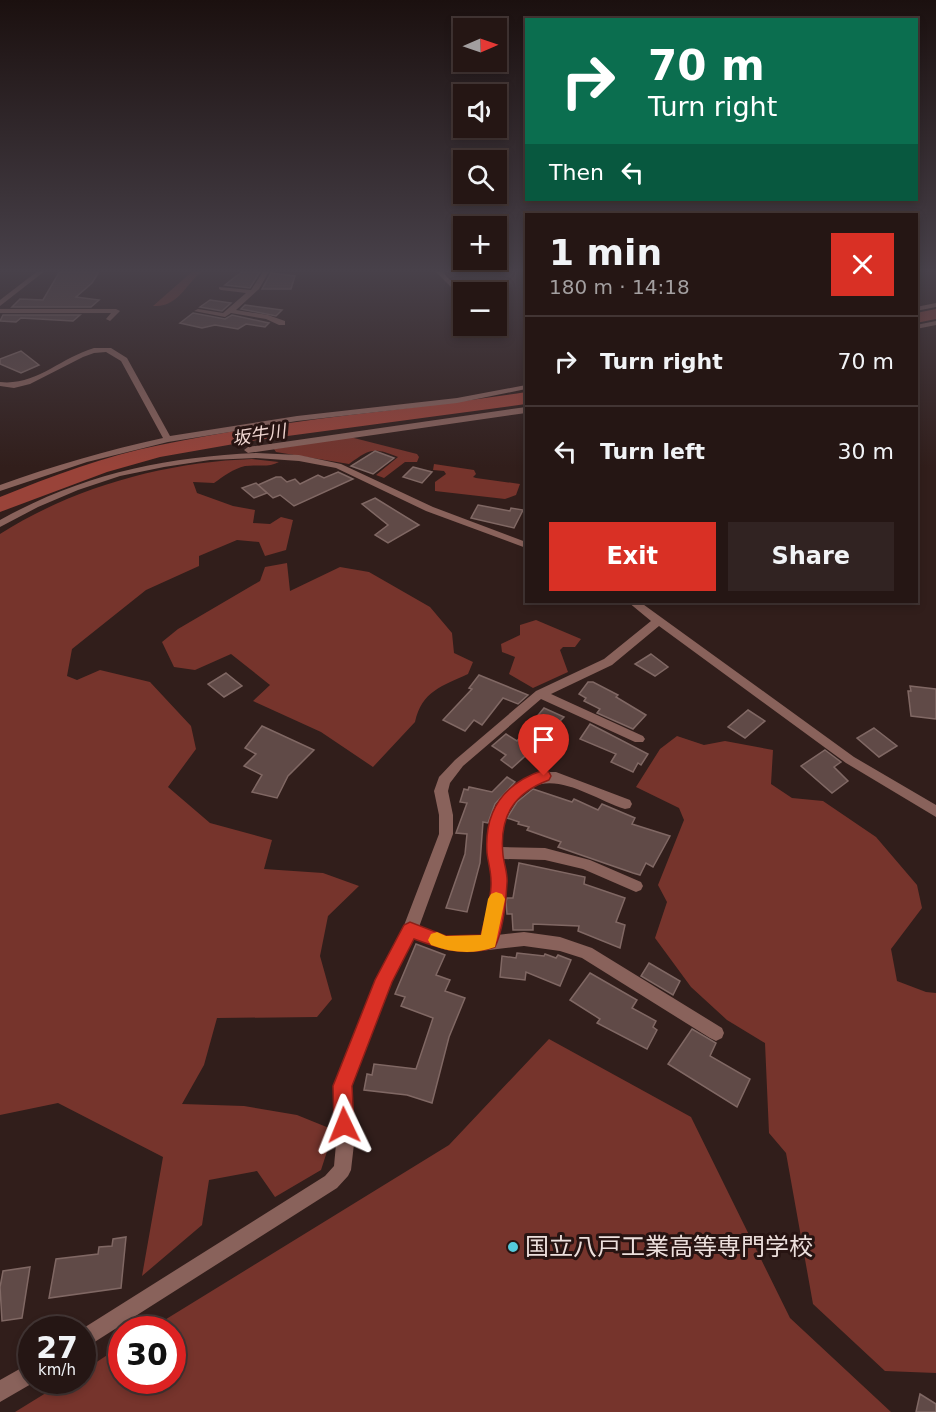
<!DOCTYPE html>
<html lang="en">
<head>
<meta charset="utf-8">
<style>
	:root { --surface:#251614; --page:#312322; --text:#f1f3f6; --muted:#a39fa0; --line:#423534; --accent:#d93025 }
	body { margin:0; font-family:"DejaVu Sans","Noto Sans JP",sans-serif; background:var(--page); color:var(--text); height:100vh; display:flex; flex-direction:column; font-size:22px; white-space:nowrap }
	* { box-sizing:border-box; margin:0 }
	p { font-size:20px; color:var(--muted) }
	.icon { flex:none; width:33px; height:33px; fill:none; stroke:currentColor; stroke-width:2; stroke-linecap:round; stroke-linejoin:round }
	.map { position:relative; flex:1; overflow:hidden }
	.side { position:absolute; left:525px; top:213px; width:393px; height:390px; display:flex; flex-direction:column; background:var(--surface); border-radius:0px; box-shadow:0 3px 9px #0003,0 0 0 2px var(--line) }
	.side>* { flex:none }
	.banner { position:absolute; left:525px; top:18px; width:393px; height:183px; border-radius:0px; box-shadow:0 3px 9px #0003,0 0 0 2px var(--line); background:#0b6e4f; color:#fff; overflow:hidden }
	.needle { width:39px; rotate:88deg }
	.tools { position:absolute; left:453px; top:18px; display:grid; gap:12px }
	.tools a { display:grid; place-items:center; width:54px; height:54px; border-radius:0px; background:var(--surface); box-shadow:0 3px 9px #0003,0 0 0 2px var(--line); font-size:30px }
	.speed { position:absolute; left:18px; top:1316px; display:flex; gap:12px; font-size:30px; font-weight:700; text-align:center }
	.speed>* { display:grid; place-content:center; width:78px; height:78px; border-radius:50%; background:var(--surface); box-shadow:0 3px 9px #0003,0 0 0 2px var(--line); line-height:1 }
	.speed small { font-size:15px; font-weight:400 }
	.speed .limit { border:9px solid #d22; background:#fff; color:#111 }
	.pin { position:absolute; display:grid; place-items:center; width:51px; height:51px; color:#fff; margin:-62px -26px; border-radius:50% 50% 50% 0; rotate:-45deg; box-shadow:0 0 6px #0007 }
	.pin .icon { rotate:45deg }
	.me { position:absolute; width:66px; margin:-33px; rotate:358deg; stroke-linejoin:round; filter:drop-shadow(0 0 4px #0008) }
	.turn { display:flex; align-items:center; gap:21px; height:126px; padding:0 24px; font-size:27px }
	.turn .icon { width:78px; height:78px; stroke-width:2.5 }
	.turn b { display:block; font-size:42px; line-height:51px }
	.then { display:flex; align-items:center; height:57px; padding:0 24px; background:#0003; gap:12px; font-size:22px }
	.round { display:grid; place-items:center; flex:none; width:63px; height:63px; border-radius:0px; background:var(--page) }
	.headline { display:flex; align-items:center; justify-content:space-between; height:102px; padding:0 24px }
	h1 { font-size:36px; font-weight:800; line-height:45px }
	.primary-button { display:flex; gap:12px; margin-top:auto; padding:12px 24px }
	.primary-button a { flex:1; height:69px; border-radius:0px; background:var(--accent); color:#fff; font-size:24px; font-weight:800; line-height:69px; text-align:center }
	.primary-button a+a { background:var(--page); color:var(--text) }
	ul { padding:0; list-style:none }
	li { display:flex; align-items:center; gap:18px; height:90px; padding:0 24px; border-top:2px solid var(--line) }
	li div { flex:1 }
	li b { display:block; font-size:22px }
	li em { font-style:normal }
	.map>svg:first-child { display:block }
	.green { fill:#76342c }
	.lines { fill:none; stroke-linecap:round; stroke-linejoin:round }
	.river { fill:#994339; fill-rule:evenodd }
	.building { fill:#604a47; stroke:#806864; stroke-width:1.5 }
	.street { fill:#89625b; fill-rule:evenodd }
	.route { fill:#d93025; stroke:#8d1f18; stroke-width:1.5 }
	.slow { fill:#f59e0b }
	.poi-dot { fill:#54cadc; stroke:#271412; stroke-width:2 }
	.labels { text-anchor:middle; stroke-width:6; stroke-linejoin:round; paint-order:stroke }
	.far-water-label { font-size:18px; font-style:italic; fill:#efd6d1; stroke:#271412 }
	.near-poi-label { font-size:24px; fill:#ecdfdc; stroke:#271412; text-anchor:start }
</style>
</head>
<body>
<div class="map">
<svg width="936" height="1412" viewBox="0 0 936 1412">
	<rect width="100%" height="100%" fill="#311e1b"/>
	<!-- green -->
	<g class="green">
		<path d="M194,270H204C186,282 179,308 153,306Z"/>
		<path d="M350,437L417,454L419,457L417,462H405L384,478L376,475L398,457C373,447 370,449 349,464L276,452L274,449Z"/>
		<path d="M252,459L279,462C268,468 257,464 245,466C233,469 224,476 214,483L193,482L197,493L233,506L255,510L253,523L270,524L281,517L293,520L286,550L265,556L259,542L237,540L199,556V566L146,590L72,649L67,676L77,680L100,670L150,682L191,726L196,749L168,787L210,823L272,840L264,869L323,873L359,886L328,916L320,956L332,999L317,1017L217,1018L204,1065L182,1104L244,1106L297,1115L334,1130L321,1170L275,1197L257,1171L209,1180L202,1225L142,1276L163,1157L58,1103L0,1115V534C74,487 165,462 252,459Z"/>
		<path d="M434,464L474,470L476,474L473,477L476,478L520,484L516,495L505,499L435,491V482L446,474L444,471L433,470Z"/>
		<path d="M287,563L290,591L340,567L369,572L430,607L452,633L454,653L473,662L468,674C442,686 422,691 415,722L373,767L321,732L253,701L270,685L231,654L195,670L174,667L162,642L178,629L260,581L265,567Z"/>
		<path d="M536,620L581,639L575,647H563L560,650L568,672L533,688L509,674L515,657L502,652L501,644L520,635V625Z"/>
		<path d="M677,736L704,745L725,741L773,750L771,784L792,798L823,801L876,837L917,885L922,908L891,949L897,981L926,992L936,993V1373L885,1371L813,1304L786,1153L769,1133L765,1043L727,1020L691,987L655,938L667,902L658,885L684,820L679,808L636,787L660,749Z"/>
		<path d="M549,1039L691,1117L790,1318L891,1412H15L67,1380H82L83,1371L121,1346L122,1380H172V1329H150L449,1145Z"/>
	</g>
	<g class="lines">
		<!-- river -->
		<g class="river">
			<path d="M936,309V319L916,323V313Z"/>
			<path d="M526,392V404L251,441L160,457L107,472L0,512V497C52,476 105,456 160,445C281,419 404,411 526,392Z"/>
		</g>
	</g>
	<!-- building -->
	<g class="building">
		<path d="M100,270L92,283L76,297L99,300L91,307H12L20,299L43,300L60,271Z"/>
		<path d="M244,270L260,272L250,288L225,285Z"/>
		<path d="M271,273L295,276L291,289H262Z"/>
		<path d="M210,300L231,303L222,311L200,307Z"/>
		<path d="M245,305L282,310L276,316L241,309Z"/>
		<path d="M193,313L225,319L232,315L269,323L265,327L246,324L238,329L215,325L202,328L180,323Z"/>
		<path d="M3,315H80L73,321L21,318L16,322L0,321Z"/>
		<path d="M21,351L39,365L21,373L0,364V359Z"/>
		<path d="M375,451L394,458L373,474L351,466Z"/>
		<path d="M413,467L432,472L422,483L403,477Z"/>
		<path d="M338,472L353,479L294,506L280,495L273,498L258,485L276,477H281L287,482L295,479L300,484L318,475L324,478Z"/>
		<path d="M256,483L267,493L254,498L242,488Z"/>
		<path d="M375,498L419,525L388,543L375,535L388,525L362,504Z"/>
		<path d="M478,505L510,511L511,508L523,510L514,528L471,518Z"/>
		<path d="M651,654L668,667L655,676L635,664Z"/>
		<path d="M226,673L242,686L224,697L208,684Z"/>
		<path d="M479,675L528,695L518,704L503,698L482,725L474,720L465,731L443,720L472,689L469,688Z"/>
		<path d="M588,682H593L618,695L616,697L646,715L633,729L597,713L600,709L584,701L586,698L579,694Z"/>
		<path d="M910,686L936,689V719L911,716L908,691H911Z"/>
		<path d="M544,708L564,717L553,728L551,750L533,749L512,768L501,760L506,755L492,746L506,734L517,741Z"/>
		<path d="M748,710L765,721L745,738L728,727Z"/>
		<path d="M590,724L648,754L641,765L638,763L633,772L611,762L616,754L580,739Z"/>
		<path d="M262,726L314,750L288,776L277,798L252,792L262,775L244,766L256,754L245,748Z"/>
		<path d="M874,728L897,746L879,757L857,738Z"/>
		<path d="M825,750L841,762L834,767L848,781L832,793L801,766Z"/>
		<path d="M507,777L515,782L495,804L488,823L483,822L480,863L467,912L446,908L465,854L467,834L456,833L467,803L460,802L464,789L468,790L469,787L492,792Z"/>
		<path d="M533,789L572,802L574,799L598,810L602,804L635,818L632,824L670,836L653,867L646,863L640,875L633,873L558,847L561,842L527,830L529,827L518,824L519,822L507,818L517,802Z"/>
		<path d="M519,863L585,877L584,884L625,898L616,922L625,925L620,948L578,931L579,926L533,924V930H513L512,914H507L506,902L507,898H513Z"/>
		<path d="M416,944L445,955L436,975L450,980L445,991L465,998L449,1037L432,1103L407,1095L364,1090L367,1074L372,1075L374,1064L416,1069L433,1018L401,1006L405,997L395,994Z"/>
		<path d="M517,953L544,956L545,954L556,958L558,955L571,960L560,986L526,972L525,980L500,977L502,956L516,958Z"/>
		<path d="M649,963L680,981L673,995L641,976Z"/>
		<path d="M590,973L637,1000L632,1008L656,1021L653,1027L657,1030L647,1049L597,1023L600,1019L570,1000Z"/>
		<path d="M692,1029L716,1043L710,1056L750,1079L737,1107L668,1064Z"/>
		<path d="M126,1237L121,1288L49,1298L56,1259L98,1254L99,1247L112,1246L113,1239Z"/>
		<path d="M30,1267L22,1318L2,1321L0,1287L3,1271Z"/>
		<path d="M920,1394L936,1404V1412H916Z"/>
	</g>
	<g class="lines">
		<!-- street -->
		<g class="street">
			<path d="M39,270H46L0,306V300Z"/>
			<path d="M264,270H270L259,289L236,310L268,315L285,321V325H279L266,319L231,313L225,317L194,311L198,309L223,313L246,293L221,290L219,289V287L251,290Z"/>
			<path d="M434,270H440L464,293V300Z"/>
			<path d="M936,303V307L916,311V307Z"/>
			<path d="M0,309H116L120,311L110,321L106,319L111,313H0Z"/>
			<path d="M936,321V325L916,329V325Z"/>
			<path d="M94,348H111L127,358L170,436L297,416L457,398L526,385V389L457,403L297,421L168,442L87,462L0,491V485C53,466 107,450 163,438L121,361L106,352L94,353L83,357L30,384L14,388L0,386V382C36,386 60,358 94,348Z"/>
			<path d="M526,407V413L248,453L244,450L248,447Z"/>
			<path d="M256,453L299,455L341,464L433,507L526,542V548L426,511L336,468L299,461L256,458L210,460L164,467L120,476L78,490L38,507L0,527V520C81,475 163,457 256,453Z"/>
			<path d="M628,602H640L854,757L936,805V817L846,763L659,626L612,665L551,694L643,736L645,739L643,742H635L541,699L463,766L450,783L448,791L453,815V834L419,927L446,936L482,937L493,888L492,868L488,853V830L497,805L511,787L529,776L545,772H556L630,800L632,804L630,808L625,809C588,797 547,763 515,800C503,813 500,830 502,847L545,848L590,860L641,882L643,886L641,890L636,892L583,869L545,860L504,859L507,888L497,935L524,932L560,937L592,948L722,1028L724,1033L722,1038L716,1041L710,1038L582,958L560,951L524,946L472,952L446,950L414,938L391,982L351,1086L354,1144L351,1170L348,1176L337,1188L82,1350V1329L325,1176L334,1166L336,1144L335,1086L376,980L403,928L439,834V815L434,791L439,777L455,760L536,691L604,659L651,621Z"/>
			<path d="M32,1362V1380H38L0,1402V1380Z"/>
		</g>
	</g>
	<!-- sky -->
	<linearGradient id="sky" x2="0" y2="1"><stop stop-color="#1b100f"/><stop offset="0.58" stop-color="#48414a"/><stop offset="1" stop-color="#48414a" stop-opacity="0"/></linearGradient>
	<rect width="936" height="467" fill="url(#sky)"/>
	<!-- route -->
	<path class="route" d="M544,770L549,772L551,776L549,780C514,793 499,816 503,855C504,864 508,874 507,883C506,901 503,930 495,947C466,957 441,949 414,939L392,982L352,1086L354,1125L351,1132L344,1135L337,1132L334,1125L333,1086L375,980L404,925L410,922L446,936L481,935C485,918 492,898 491,881C491,871 488,862 487,853C484,810 504,783 544,770Z"/>
	<!-- slow -->
	<path class="slow" d="M496,892L502,894L505,899L495,947C473,955 452,953 431,945L428,940L431,934L437,932L446,936L481,935L488,899L491,894Z"/>
	<!-- markers -->
	<circle class="poi-dot" cx="513" cy="1247" r="6"/>
	<g class="labels">
		<!-- far-water labels -->
		<g class="far-water-label">
			<text transform="translate(259 435) rotate(-9)" y="6">坂牛川</text>
		</g>
		<!-- near-poi labels -->
		<g class="near-poi-label">
			<text x="525" y="1255">国立八戸工業高等専門学校</text>
		</g>
	</g>
</svg>
<div class="tools">
<a><svg class="needle" viewBox="-14 -14 28 28"><path d="M0-13l5 13h-10z" fill="#e53935"/><path d="M0 13l5-13h-10z" fill="#a39fa0"/></svg></a>
<a><svg class="icon" aria-label="sound" viewBox="0 0 24 24"><path d="M4 9h4l5-4v14l-5-4H4zM17 9q2 3 0 6"/></svg></a>
<a><svg class="icon" aria-label="search" viewBox="0 0 24 24"><circle cx="10" cy="10" r="6"/><path d="M15 15l6 6"/></svg></a>
<a>+</a>
<a>−</a>
</div>
<div class="speed"><div>27<small>km/h</small></div><div class="limit">30</div></div>
<div class="pin" style="left:544px;top:776px;background:#d93025"><svg class="icon" aria-label="arrive" viewBox="0 0 24 24"><path d="M6 21V4h12l-3 4 3 4H6"/></svg></div>
<svg class="me" style="left:344px;top:1125px" viewBox="-20 -20 40 40"><path d="M0-17L14 15 0 8-14 15z" fill="#d93025" stroke="#fff" stroke-width="4"/></svg>
<div class="banner">
<div class="turn"><svg class="icon" aria-label="right" viewBox="0 0 24 24"><path d="M7 20v-9h11M14 6l5 5-5 5"/></svg><div><b>70 m</b>Turn right</div></div>
<div class="then">Then<svg class="icon" aria-label="left" viewBox="0 0 24 24"><path d="M17 20v-9H6M10 6l-5 5 5 5"/></svg></div>
</div>
<section class="side">
<div class="headline"><div><h1>1 min</h1><p>180 m · 14:18</p></div><a class="round" style="background:#d93025;color:#fff"><svg class="icon" aria-label="close" viewBox="0 0 24 24"><path d="M6 6l12 12M18 6L6 18"/></svg></a></div>
<ul>
<li><svg class="icon" aria-label="right" viewBox="0 0 24 24"><path d="M7 20v-9h11M14 6l5 5-5 5"/></svg><div><b>Turn right</b></div><em>70 m</em></li>
<li><svg class="icon" aria-label="left" viewBox="0 0 24 24"><path d="M17 20v-9H6M10 6l-5 5 5 5"/></svg><div><b>Turn left</b></div><em>30 m</em></li>
</ul>
<div class="primary-button"><a>Exit</a><a>Share</a></div>
</section>
</div>
</body>
</html>
